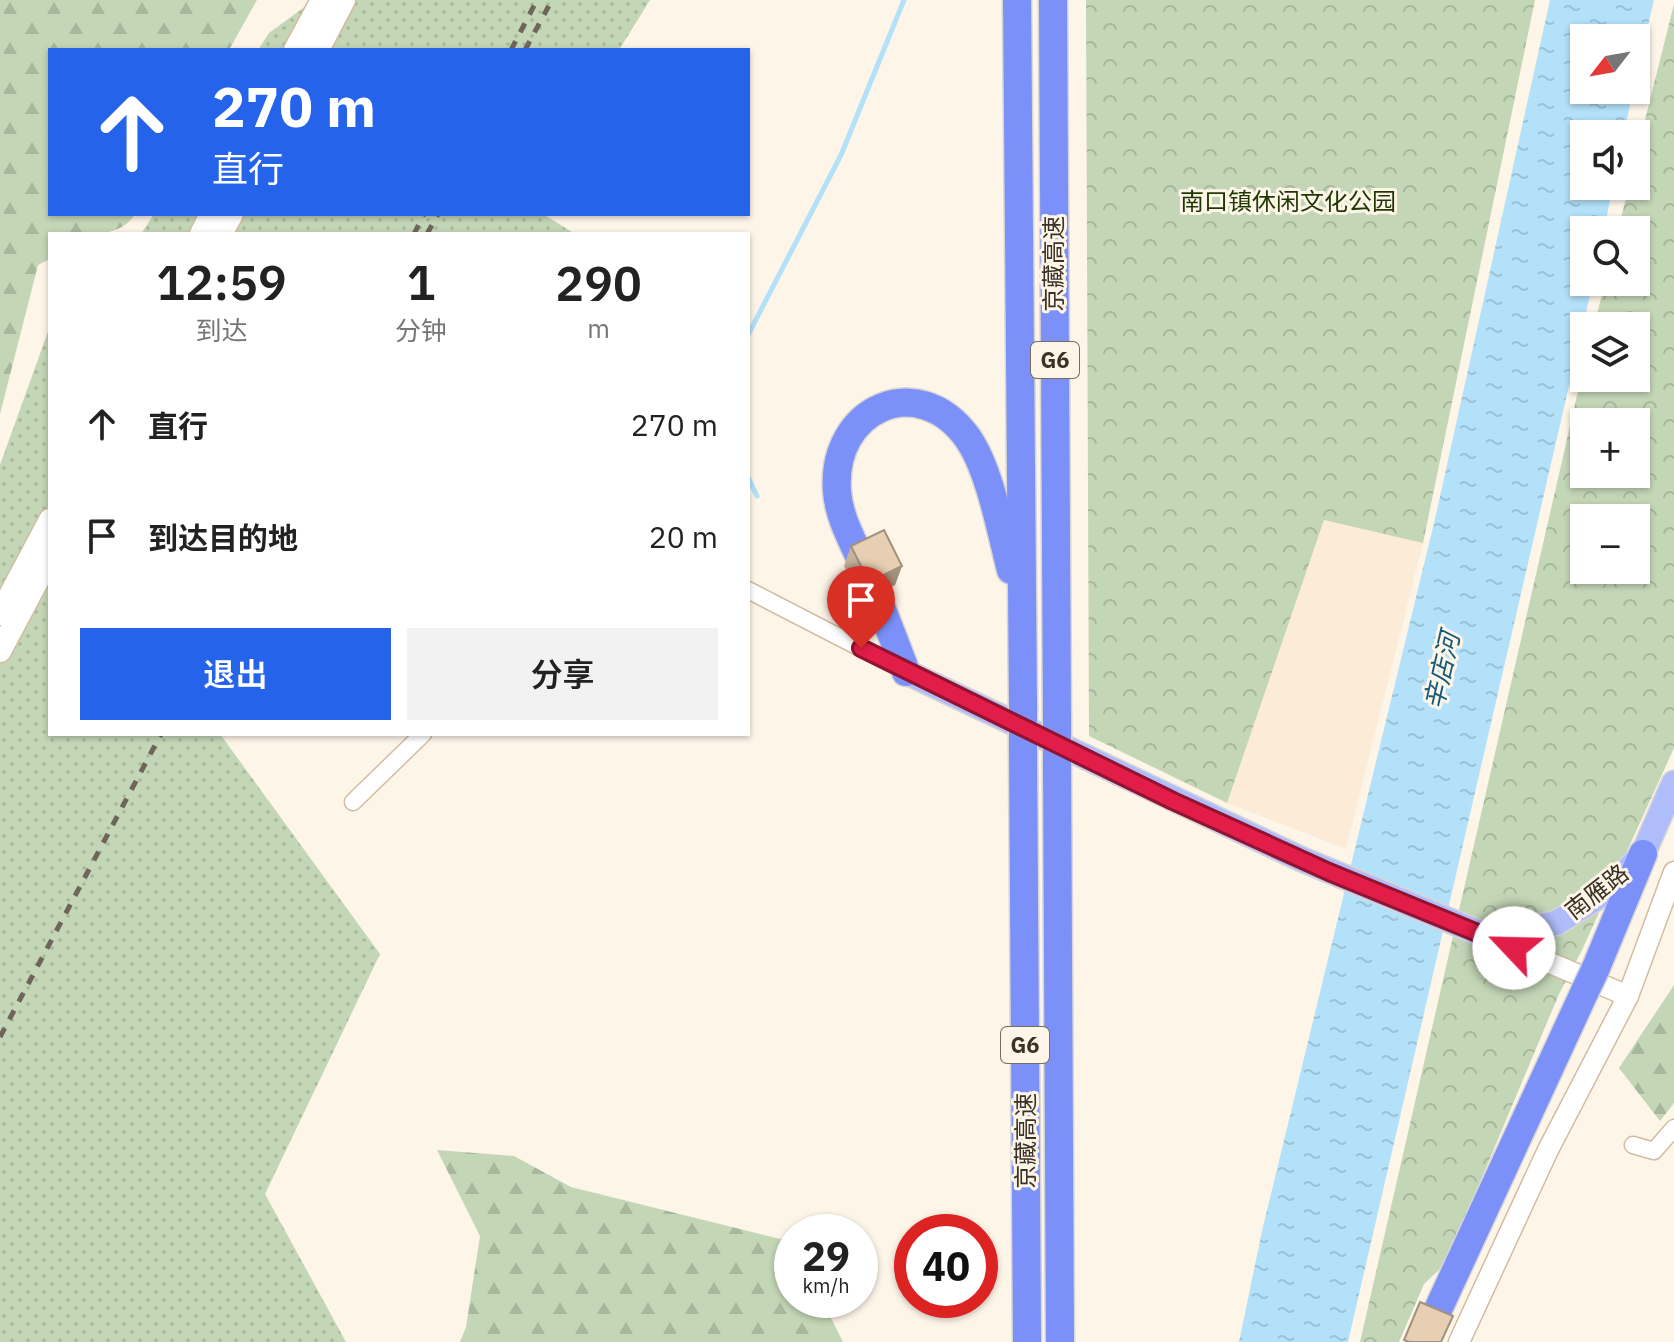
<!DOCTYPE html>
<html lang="zh">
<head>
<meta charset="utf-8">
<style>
	:root { --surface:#fff; --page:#f2f2f2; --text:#222; --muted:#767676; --accent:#2563eb }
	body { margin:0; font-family:"IBM Plex Sans","Noto Sans SC",sans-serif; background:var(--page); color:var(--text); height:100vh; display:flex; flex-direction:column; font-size:30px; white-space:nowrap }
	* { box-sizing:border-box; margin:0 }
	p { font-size:26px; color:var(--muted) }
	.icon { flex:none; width:44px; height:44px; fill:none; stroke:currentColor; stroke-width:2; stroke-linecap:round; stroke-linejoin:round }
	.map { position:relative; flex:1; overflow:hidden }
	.side { position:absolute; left:48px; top:232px; width:702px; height:504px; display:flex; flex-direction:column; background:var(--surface); border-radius:0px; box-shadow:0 2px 6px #0004 }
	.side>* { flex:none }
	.guide { position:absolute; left:48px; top:48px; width:702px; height:168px; border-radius:0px; box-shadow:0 2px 6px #0004; background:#2563eb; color:#fff; overflow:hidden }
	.needle { width:52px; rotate:239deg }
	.tools { position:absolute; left:1570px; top:24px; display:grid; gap:16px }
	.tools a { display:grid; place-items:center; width:80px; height:80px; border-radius:0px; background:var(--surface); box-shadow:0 2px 6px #0004; font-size:40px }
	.speed { position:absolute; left:774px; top:1214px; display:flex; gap:16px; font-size:40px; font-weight:700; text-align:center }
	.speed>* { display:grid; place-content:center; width:104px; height:104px; border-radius:50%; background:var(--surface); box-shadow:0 2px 6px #0004; line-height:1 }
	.speed small { font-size:20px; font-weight:400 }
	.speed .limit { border:12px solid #d22; background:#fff; color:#111 }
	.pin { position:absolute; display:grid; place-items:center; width:68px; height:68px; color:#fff; margin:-82px -34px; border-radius:50% 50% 50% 0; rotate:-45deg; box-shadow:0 0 8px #0007 }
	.pin .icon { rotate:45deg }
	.me { position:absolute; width:88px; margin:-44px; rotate:294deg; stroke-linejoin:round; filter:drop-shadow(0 0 6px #0008) }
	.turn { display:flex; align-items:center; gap:28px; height:168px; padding:0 32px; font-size:36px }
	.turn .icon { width:104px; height:104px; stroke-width:2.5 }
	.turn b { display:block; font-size:56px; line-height:68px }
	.eta { display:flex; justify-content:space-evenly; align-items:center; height:136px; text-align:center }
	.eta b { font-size:48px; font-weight:600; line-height:56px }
	.cta { display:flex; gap:16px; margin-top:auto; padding:16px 32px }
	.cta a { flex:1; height:92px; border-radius:0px; background:var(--accent); color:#fff; font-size:32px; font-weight:600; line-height:92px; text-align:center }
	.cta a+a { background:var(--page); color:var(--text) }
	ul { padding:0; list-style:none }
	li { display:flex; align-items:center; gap:24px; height:112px; padding:0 32px }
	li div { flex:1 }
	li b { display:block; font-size:30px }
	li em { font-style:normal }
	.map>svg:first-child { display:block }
	.built { fill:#fcebd6 }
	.grass { fill:url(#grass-dots) }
	.forest { fill:url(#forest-firs) }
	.park { fill:url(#park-crowns); fill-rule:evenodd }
	.water { fill:url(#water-ripples) }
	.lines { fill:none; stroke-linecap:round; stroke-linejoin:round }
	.stream { stroke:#b3e1f9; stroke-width:5 }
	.minor-casing { stroke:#d3bca0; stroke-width:19 }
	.tertiary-casing { stroke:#d3bca0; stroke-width:23 }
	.secondary-casing { stroke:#d3bca0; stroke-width:25 }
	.primary-casing { stroke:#d8d6d4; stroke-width:27 }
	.motorway-casing { stroke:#d8d6d4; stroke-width:31 }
	.minor { stroke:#fff; stroke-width:16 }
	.tertiary { stroke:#fff; stroke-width:20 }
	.secondary { stroke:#fff; stroke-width:22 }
	.primary { stroke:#b0bdfb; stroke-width:24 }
	.motorway { stroke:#7b91f9; stroke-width:28 }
	.rail { stroke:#6f665b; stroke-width:5; stroke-dasharray:10 10; stroke-linecap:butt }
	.motorway-bridge-casing { stroke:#d8d6d4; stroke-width:31; stroke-linecap:butt }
	.motorway-bridge { stroke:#7b91f9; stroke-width:28 }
	.wall { fill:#c7b29a }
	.shaded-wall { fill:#a2917d }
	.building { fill:#e7cfb3; stroke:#a2917d; stroke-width:2 }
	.route-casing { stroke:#92132f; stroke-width:20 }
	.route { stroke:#e11d48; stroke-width:14 }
	.labels { text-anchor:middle; stroke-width:6; stroke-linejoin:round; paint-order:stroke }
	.shield { fill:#fef5e9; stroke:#766c61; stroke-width:2 }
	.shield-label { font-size:22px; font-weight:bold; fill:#3b3227 }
	.park-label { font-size:24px; fill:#1e3703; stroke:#fef5e9 }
	.street-label { font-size:24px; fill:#3b3227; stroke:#fef5e9 }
	.water-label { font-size:26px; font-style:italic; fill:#125a78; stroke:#fef5e9 }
</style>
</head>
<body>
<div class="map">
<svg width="1674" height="1342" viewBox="0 0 1674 1342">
	<defs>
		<pattern id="grass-dots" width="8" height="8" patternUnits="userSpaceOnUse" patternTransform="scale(2)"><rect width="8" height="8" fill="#c3d6b6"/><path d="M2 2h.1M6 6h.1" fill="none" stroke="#a8b89c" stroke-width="1.8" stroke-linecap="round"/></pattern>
		<pattern id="forest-firs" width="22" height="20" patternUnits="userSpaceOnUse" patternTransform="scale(2)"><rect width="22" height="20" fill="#c3d6b6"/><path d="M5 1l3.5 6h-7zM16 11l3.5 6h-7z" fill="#a8b89c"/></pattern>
		<pattern id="park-crowns" width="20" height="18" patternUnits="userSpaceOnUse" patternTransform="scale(2)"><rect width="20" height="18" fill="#c3d6b6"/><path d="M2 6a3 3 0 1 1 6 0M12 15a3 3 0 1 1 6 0" fill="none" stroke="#a8b89c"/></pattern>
		<pattern id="water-ripples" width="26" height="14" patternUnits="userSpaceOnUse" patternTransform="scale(2)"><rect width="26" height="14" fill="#b3e1f9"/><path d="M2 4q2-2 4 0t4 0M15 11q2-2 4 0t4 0" fill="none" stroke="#9bc2d5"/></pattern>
	</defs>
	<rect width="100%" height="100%" fill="#fef5e9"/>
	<!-- built -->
	<path class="built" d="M1324,520L1423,543L1346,849L1227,803Z"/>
	<!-- grass -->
	<g class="grass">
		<path d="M314,0H650L619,50H258L269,33Z"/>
		<path d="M154,214H543L575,234H141Z"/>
		<path d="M50,326V734H220L380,954L265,1194L346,1342H0V465Z"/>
	</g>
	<!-- forest -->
	<g class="forest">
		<path d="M0,0H257L229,50H50V214H135C119,241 77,234 50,234V259L38,265L0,414Z"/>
		<path d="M1674,985V1103L1660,1121L1619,1068Z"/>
		<path d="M437,1150L514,1156L571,1187L792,1242V1300H822L843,1342H460L466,1327L480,1236Z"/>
	</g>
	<!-- park -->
	<g class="park">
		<path d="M1086,0H1535L1423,543L1324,520L1227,803L1089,736Z"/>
		<path d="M1674,4V748L1582,950L1559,994L1446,1263L1424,1284L1399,1342H1360L1584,365V378H1636V326H1594L1605,282H1636V230H1618L1629,186H1636V156ZM1584,422H1636V474H1584ZM1584,518H1636V570H1584Z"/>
	</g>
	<!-- water -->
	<path class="water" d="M1550,0H1654L1636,76V38H1584V90H1633L1624,134H1584V186H1613L1604,230H1584V282H1593L1348,1342H1239L1262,1231L1435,519Z"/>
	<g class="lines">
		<!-- stream -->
		<g class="stream">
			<path d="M748,335L841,155L904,0"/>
			<path d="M748,477L757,496"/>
		</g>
		<defs>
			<g id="minor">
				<path d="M748,590L905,671"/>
				<path d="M353,802L423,734"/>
				<path d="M1633,1145L1654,1151L1674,1128"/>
			</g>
			<g id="tertiary">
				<path d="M1489,937L1628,996"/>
				<path d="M1459,1342L1548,1150L1628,996L1674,872"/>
			</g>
			<g id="secondary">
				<path d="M295,50L322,0"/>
				<path d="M318,50L344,0"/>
				<path d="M201,234L211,214"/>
				<path d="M221,234L232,214"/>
				<path d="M0,614L50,520"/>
				<path d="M0,651L50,557"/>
			</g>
			<path id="primary" d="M906,672L1301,859L1489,937L1556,923L1606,892L1643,854L1674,783"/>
			<g id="motorway">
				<path d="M1017,0L1023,704"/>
				<path d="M1053,0L1057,719"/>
				<path d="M906,672C894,640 882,608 868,576C857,548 839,521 837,491C831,408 918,370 967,437C990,469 1001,532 1011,570"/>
				<path d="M1023,748L1027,1342"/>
				<path d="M1057,764L1060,1342"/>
				<path d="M1595,970L1643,854"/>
				<path d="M1423,1342L1585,991"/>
			</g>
		</defs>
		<!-- minor casing -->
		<use href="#minor" class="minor-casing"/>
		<!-- tertiary casing -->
		<use href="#tertiary" class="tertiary-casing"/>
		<!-- secondary casing -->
		<use href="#secondary" class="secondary-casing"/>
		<!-- primary casing -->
		<use href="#primary" class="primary-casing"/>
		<!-- motorway casing -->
		<use href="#motorway" class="motorway-casing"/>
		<!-- minor -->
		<use href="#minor" class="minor"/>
		<!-- tertiary -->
		<use href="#tertiary" class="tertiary"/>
		<!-- secondary -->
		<use href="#secondary" class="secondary"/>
		<!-- primary -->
		<use href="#primary" class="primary"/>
		<!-- motorway -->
		<use href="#motorway" class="motorway"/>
		<!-- rail -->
		<g class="rail">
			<path d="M511,50L537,0"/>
			<path d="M525,50L552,0"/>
			<path d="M414,234L424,214"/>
			<path d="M427,234L438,214"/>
			<path d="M0,1037L161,734"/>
		</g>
		<defs>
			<g id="motorway-bridge">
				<path d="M1023,704V748"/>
				<path d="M1057,719V764"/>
				<path d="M1585,991L1595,970"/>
			</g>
		</defs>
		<!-- motorway-bridge casing -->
		<use href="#motorway-bridge" class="motorway-bridge-casing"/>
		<!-- motorway-bridge -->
		<use href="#motorway-bridge" class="motorway-bridge"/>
	</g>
	<!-- wall -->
	<path class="wall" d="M851,546L902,566L895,585L862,601L844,566Z"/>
	<!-- shaded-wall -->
	<path class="shaded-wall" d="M902,566L895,585L862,601L869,582Z"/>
	<!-- building -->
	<g class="building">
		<path d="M884,530L902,566L869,582L851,546Z"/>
		<path d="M1420,1302L1453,1316L1441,1342H1409L1404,1340Z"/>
	</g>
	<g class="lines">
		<defs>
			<path id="route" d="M861,648L1173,801L1329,872L1514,948"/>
		</defs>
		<!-- route casing -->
		<use href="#route" class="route-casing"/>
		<!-- route -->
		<use href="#route" class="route"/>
	</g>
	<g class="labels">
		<!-- shield labels -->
		<g class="shield">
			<rect x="1031" y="342" width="48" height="36" rx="6"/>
			<rect x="1001" y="1027" width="48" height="36" rx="6"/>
		</g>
		<g class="shield-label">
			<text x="1055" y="368">G6</text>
			<text x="1025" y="1053">G6</text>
		</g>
		<!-- park labels -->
		<g class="park-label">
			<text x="1288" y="210">南口镇休闲文化公园</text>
		</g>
		<!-- street labels -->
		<g class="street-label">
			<text transform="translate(1054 264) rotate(-90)" y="8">京藏高速</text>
			<text transform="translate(1597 892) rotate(-38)" y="8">南雁路</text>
			<text transform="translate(1026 1141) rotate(-90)" y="8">京藏高速</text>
		</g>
		<!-- water labels -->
		<g class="water-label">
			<text transform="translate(1442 671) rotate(-77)" y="9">辛店河</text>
		</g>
	</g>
</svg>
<div class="tools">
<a><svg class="needle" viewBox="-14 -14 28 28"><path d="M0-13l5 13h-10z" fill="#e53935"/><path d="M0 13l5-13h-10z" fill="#767676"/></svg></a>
<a><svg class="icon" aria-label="sound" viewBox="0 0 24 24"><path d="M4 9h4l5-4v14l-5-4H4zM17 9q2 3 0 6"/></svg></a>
<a><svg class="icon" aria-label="search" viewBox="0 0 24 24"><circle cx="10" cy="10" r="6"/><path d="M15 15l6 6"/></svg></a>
<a><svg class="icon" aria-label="layers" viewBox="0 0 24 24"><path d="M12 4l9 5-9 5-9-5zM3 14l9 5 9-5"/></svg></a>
<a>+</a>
<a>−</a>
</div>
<div class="speed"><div>29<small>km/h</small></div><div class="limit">40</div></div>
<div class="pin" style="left:861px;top:648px;background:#d93025"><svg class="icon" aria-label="arrive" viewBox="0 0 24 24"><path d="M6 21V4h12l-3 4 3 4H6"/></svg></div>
<svg class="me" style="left:1514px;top:948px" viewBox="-20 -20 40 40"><circle r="19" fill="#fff"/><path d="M0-13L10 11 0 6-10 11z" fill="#e11d48"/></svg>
<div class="guide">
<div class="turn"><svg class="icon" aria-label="ahead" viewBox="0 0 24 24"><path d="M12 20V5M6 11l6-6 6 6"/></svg><div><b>270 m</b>直行</div></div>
</div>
<section class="side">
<div class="eta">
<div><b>12:59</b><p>到达</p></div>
<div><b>1</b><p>分钟</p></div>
<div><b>290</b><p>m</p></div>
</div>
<ul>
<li><svg class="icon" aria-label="ahead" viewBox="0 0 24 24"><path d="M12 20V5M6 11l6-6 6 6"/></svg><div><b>直行</b></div><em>270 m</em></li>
<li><svg class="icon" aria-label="arrive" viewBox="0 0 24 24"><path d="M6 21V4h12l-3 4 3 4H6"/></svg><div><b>到达目的地</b></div><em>20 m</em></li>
</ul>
<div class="cta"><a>退出</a><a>分享</a></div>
</section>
</div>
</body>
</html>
